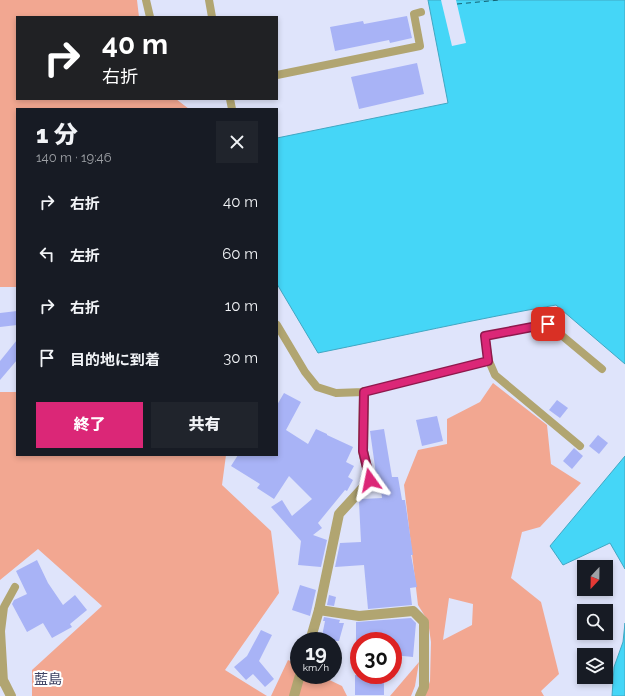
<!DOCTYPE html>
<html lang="ja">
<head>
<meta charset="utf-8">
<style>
	:root { --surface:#171b24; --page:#20242c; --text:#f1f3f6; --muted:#9ea1a6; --accent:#db2777 }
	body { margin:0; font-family:Raleway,"Noto Sans JP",sans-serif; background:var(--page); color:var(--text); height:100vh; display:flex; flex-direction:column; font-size:15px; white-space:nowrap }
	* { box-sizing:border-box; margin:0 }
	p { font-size:13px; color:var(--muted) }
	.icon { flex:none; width:22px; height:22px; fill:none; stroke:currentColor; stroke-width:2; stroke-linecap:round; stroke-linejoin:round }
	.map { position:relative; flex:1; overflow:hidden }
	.side { position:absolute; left:16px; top:108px; width:262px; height:348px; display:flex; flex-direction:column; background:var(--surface); border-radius:0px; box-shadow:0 2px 6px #0003 }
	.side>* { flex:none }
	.top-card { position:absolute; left:16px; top:16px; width:262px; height:84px; border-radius:0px; box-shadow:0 2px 6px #0003; background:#202124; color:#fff; overflow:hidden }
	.needle { width:26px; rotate:202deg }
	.buttons { position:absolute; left:577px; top:560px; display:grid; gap:8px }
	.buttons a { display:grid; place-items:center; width:36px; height:36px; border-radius:0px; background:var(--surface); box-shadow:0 2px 6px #0003; font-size:20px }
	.speed { position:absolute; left:290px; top:632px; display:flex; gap:8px; font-size:20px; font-weight:700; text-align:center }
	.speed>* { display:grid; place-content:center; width:52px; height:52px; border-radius:50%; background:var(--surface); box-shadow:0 2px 6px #0003; line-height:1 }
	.speed small { font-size:10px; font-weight:400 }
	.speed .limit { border:6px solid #d22; background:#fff; color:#111 }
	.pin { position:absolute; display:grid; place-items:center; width:34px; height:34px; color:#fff; margin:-17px; border-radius:8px; box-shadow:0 2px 6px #0006 }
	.me { position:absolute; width:44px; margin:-22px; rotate:348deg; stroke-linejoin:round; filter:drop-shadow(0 0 3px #0008) }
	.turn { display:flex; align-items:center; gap:14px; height:84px; padding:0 20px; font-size:18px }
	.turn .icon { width:52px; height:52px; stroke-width:2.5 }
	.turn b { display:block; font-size:28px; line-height:34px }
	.round { display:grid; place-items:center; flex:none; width:42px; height:42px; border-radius:0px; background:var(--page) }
	.head { display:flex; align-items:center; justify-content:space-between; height:68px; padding:0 20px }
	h1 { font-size:24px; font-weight:800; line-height:30px }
	.action { display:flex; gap:8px; margin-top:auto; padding:8px 20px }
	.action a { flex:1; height:46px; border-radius:0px; background:var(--accent); color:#fff; font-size:16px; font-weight:800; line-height:46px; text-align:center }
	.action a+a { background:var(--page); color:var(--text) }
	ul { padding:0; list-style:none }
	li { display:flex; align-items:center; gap:12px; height:52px; padding:0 20px }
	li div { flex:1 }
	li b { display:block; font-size:15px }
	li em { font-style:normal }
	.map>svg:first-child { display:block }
	.green { fill:#f2a791; fill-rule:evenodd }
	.water { fill:#45d6f7; stroke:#41a7c3 }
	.pier { fill:#dfe4fb }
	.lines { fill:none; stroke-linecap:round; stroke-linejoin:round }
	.ferry { stroke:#136273; stroke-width:1; stroke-dasharray:5 4; stroke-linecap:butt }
	.building { fill:#a8b3f6 }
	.lane { stroke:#b1a571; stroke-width:8 }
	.street { stroke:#b1a571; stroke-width:10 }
	.route-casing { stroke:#8e194d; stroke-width:10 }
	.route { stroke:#db2777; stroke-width:7 }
	.labels { text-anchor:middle; stroke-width:4; stroke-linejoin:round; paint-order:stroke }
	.quarter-label { font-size:14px; fill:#3e4363; stroke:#fff }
</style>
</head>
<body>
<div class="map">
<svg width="625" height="696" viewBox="0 0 625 696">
	<rect width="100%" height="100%" fill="#dfe4fb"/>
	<!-- green -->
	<g class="green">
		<path d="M0,0H137L139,17H17V99H176L189,109H17V287H0Z"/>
		<path d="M493,383L547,425L551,464L581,483L540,527L522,532L511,578L541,602L559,674L541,691L544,696H425L430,681L431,642L428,621L418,605L404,485L418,450L447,444V419L480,402ZM449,598L473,604L472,625L443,640Z"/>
		<path d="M0,392H17V455H226L222,485L271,531L279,593L225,670L267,696H32V670L102,606L38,549L0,580Z"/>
		<path d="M288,660L299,665V675H319L342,686L347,696H271Z"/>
		<path d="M419,662L415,686L411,696H390Z"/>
	</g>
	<!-- water -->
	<g class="water">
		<path d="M428,0H625V364L556,305C476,319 397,337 318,353L277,284V138L448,103Z"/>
		<path d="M625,456V569L610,543L563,565L550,546Z"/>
		<path d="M625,623V696H612L614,667L623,642Z"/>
	</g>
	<!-- pier -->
	<path class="pier" d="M441,0H456L466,43L452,46Z"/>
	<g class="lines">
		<!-- ferry -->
		<path class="ferry" d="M457,4L500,0"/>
	</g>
	<!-- building -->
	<g class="building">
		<path d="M407,16L412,38L390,43L389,40L335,51L330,27L363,21L364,24Z"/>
		<path d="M417,63L424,94L359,109L351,77Z"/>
		<path d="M17,311V325L0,327V313Z"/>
		<path d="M17,340V360L0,380V361Z"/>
		<path d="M284,393L301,402L286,430L308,444L316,429L327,434V435L353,447L346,462L354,466L348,477L353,480L347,491L345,490L318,523L322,528L313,535L327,540L321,567L298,565L301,541L271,507L282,500L292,516L312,499L289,476L274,499L257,488L260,484L231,466L238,455H277V405Z"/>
		<path d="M557,400L568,408L560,418L549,410Z"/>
		<path d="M437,416L443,441L422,446L416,420Z"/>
		<path d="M384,429L392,477H398L402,500H405L413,555H411L417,587L410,588L412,605L368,609L364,565L335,567L340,543L361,542L359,502L362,499L382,498L379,474H376L370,431Z"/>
		<path d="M598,435L608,443L599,454L589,446Z"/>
		<path d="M574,448L583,456L572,469L563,461Z"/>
		<path d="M37,560L48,583L63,605L75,595L87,610L70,624L72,627L52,638L43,623L27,632L12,604L14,600L27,594L16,571Z"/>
		<path d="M300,585L316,590L310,616L292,610Z"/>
		<path d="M329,595L336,597L334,606L327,605Z"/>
		<path d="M324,617L340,620L339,623H344L339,641H321L325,621H323Z"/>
		<path d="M411,618L416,623L413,657L393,655V641H356V622Z"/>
		<path d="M261,630L272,635L259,661L274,679L265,687L253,674L246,680L234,667L247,656Z"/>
		<rect x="355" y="675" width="29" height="20"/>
	</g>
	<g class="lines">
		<!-- lane -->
		<g class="lane">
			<path d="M146,0L150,17"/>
			<path d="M209,0L212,17"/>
			<path d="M277,75L420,46L414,14L421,12"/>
			<path d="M230,99L232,109"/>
			<path d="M277,325L305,372L317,387L336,393L364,392L489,361"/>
			<path d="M580,446L495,375L489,361L485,336L548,324L602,369"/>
			<path d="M4,682L1,631L4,607L15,587"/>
		</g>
		<!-- street -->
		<g class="street">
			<path d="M319,610L359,616L413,611L424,622V687L420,696"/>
			<path d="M310,641L319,610L339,514L370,480L363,451L364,392"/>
			<path d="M0,681L4,682L11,696"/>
			<path d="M294,696L300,675"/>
		</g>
	</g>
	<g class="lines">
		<defs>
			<path id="route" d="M370,480L363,451L364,392L488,361L485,336L548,324"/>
		</defs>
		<!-- route casing -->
		<use href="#route" class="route-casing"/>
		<!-- route -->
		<use href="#route" class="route"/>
	</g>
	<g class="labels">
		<!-- quarter labels -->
		<g class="quarter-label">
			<text x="48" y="684">藍島</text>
		</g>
	</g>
</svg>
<div class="buttons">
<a><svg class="needle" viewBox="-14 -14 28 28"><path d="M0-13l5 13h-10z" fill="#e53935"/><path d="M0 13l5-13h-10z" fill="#9ea1a6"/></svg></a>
<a><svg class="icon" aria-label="search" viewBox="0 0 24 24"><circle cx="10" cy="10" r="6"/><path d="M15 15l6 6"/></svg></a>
<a><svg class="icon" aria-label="layers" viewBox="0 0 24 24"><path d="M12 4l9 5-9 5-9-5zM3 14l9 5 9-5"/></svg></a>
</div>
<div class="speed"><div>19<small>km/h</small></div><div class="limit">30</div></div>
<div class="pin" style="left:548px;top:324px;background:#d93025"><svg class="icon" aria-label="arrive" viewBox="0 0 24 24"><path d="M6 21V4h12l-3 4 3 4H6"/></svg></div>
<svg class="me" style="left:370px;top:480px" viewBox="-20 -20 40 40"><path d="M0-17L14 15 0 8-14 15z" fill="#db2777" stroke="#fff" stroke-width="4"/></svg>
<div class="top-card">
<div class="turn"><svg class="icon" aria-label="right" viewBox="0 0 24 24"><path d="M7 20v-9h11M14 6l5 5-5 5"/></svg><div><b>40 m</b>右折</div></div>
</div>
<section class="side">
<div class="head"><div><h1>1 分</h1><p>140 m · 19:46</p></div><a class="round"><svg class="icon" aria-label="close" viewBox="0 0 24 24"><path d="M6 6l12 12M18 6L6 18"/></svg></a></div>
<ul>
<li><svg class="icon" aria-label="right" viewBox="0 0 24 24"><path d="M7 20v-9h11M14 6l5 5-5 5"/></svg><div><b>右折</b></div><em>40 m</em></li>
<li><svg class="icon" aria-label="left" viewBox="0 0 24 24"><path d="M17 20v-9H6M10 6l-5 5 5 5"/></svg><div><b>左折</b></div><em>60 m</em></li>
<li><svg class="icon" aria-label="right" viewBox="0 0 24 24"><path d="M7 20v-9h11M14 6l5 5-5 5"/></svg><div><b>右折</b></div><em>10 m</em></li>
<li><svg class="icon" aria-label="arrive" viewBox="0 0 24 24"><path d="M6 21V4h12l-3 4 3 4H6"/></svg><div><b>目的地に到着</b></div><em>30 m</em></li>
</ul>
<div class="action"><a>終了</a><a>共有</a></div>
</section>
</div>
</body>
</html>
